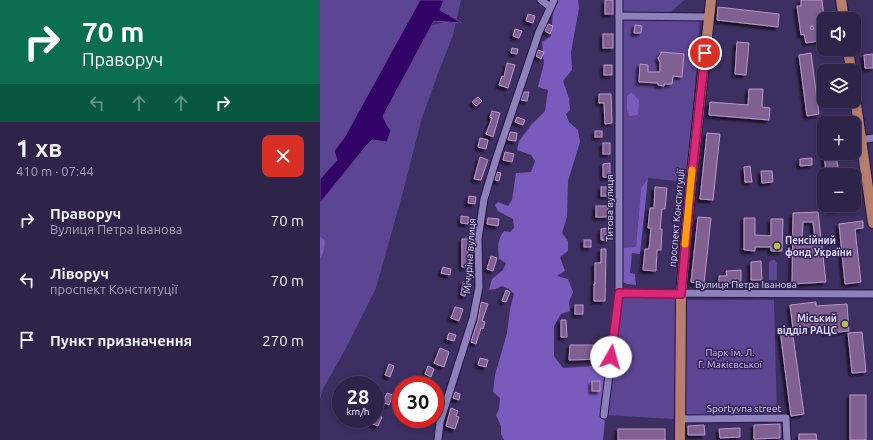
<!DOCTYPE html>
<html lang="uk">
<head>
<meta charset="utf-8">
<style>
	:root { --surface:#2e2349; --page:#362b50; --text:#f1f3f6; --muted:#a7a4b4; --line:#494061 }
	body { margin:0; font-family:Ubuntu,sans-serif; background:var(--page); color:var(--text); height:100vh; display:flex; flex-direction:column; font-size:15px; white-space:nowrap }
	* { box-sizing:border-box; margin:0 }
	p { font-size:13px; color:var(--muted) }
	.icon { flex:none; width:22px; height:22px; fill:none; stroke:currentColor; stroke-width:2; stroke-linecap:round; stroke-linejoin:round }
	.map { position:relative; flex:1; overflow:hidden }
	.drawer { display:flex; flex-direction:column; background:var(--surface); width:320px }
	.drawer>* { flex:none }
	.top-card { background:#0b6e4f; color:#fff; overflow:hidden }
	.fabs { position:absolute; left:497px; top:12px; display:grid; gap:8px }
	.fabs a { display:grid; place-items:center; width:44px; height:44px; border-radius:8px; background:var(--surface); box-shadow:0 2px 6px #0003,0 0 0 1px var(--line); font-size:20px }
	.speed { position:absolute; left:12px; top:376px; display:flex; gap:8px; font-size:20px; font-weight:700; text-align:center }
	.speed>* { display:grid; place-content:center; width:52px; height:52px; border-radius:50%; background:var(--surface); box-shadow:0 2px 6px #0003,0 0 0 1px var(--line); line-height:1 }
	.speed small { font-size:10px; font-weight:400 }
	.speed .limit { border:6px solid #d22; background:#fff; color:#111 }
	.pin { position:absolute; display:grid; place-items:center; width:34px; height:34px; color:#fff; margin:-17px; border:2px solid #fff; border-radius:50%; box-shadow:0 1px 4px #0007 }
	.me { position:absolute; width:44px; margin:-22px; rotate:7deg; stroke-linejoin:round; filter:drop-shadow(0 0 3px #0008) }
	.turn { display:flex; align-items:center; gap:14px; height:84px; padding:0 16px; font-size:18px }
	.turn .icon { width:52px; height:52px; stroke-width:2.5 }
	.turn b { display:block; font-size:28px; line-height:34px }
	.lanes { display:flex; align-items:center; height:38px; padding:0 16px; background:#0003; justify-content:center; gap:20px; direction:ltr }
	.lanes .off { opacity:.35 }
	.round { display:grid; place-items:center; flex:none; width:42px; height:42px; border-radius:8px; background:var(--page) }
	.headline { display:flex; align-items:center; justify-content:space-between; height:68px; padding:0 16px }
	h1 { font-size:24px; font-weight:700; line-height:30px }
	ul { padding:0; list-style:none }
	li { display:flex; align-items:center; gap:12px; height:60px; padding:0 16px }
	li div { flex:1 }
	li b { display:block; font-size:15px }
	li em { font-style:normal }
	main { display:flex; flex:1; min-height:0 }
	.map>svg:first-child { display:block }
	.green { fill:#5c4592 }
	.forest { fill:#785bbd }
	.water { fill:#310367; stroke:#654392 }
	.building { fill:#805e91; stroke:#bc97ce; fill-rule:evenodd; filter:url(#shadow) }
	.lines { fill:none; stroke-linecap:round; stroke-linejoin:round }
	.minor-casing { stroke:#251445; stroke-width:9 }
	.primary-casing { stroke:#251445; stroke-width:12 }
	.minor { stroke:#8e80ba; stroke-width:7 }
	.primary { stroke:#b97f6e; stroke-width:10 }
	.route-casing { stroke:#8e194d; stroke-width:10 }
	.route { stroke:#db2777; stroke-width:7 }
	.slow { stroke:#f59e0b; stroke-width:7 }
	.poi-dot { fill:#b5c249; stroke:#332456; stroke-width:1.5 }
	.labels { text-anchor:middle; stroke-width:3; stroke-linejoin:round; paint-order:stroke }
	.number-label { font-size:8px; fill:#c6bade }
	.street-label { font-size:10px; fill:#ded8f7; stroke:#332456 }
	.poi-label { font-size:10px; font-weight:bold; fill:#ded8f7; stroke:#332456; text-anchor:start }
	.park-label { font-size:10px; fill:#ccc1f4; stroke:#332456 }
</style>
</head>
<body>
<main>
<section class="drawer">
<div class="top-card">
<div class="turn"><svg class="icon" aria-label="right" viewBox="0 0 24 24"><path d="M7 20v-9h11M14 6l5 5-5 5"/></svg><div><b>70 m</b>Праворуч</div></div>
<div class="lanes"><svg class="icon off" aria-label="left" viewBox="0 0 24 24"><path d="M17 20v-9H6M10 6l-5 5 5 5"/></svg><svg class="icon off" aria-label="ahead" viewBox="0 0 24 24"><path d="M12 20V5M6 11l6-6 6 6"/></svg><svg class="icon off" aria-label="ahead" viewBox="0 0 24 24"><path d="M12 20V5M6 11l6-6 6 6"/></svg><svg class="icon" aria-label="right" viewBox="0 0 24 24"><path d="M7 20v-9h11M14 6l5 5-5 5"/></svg></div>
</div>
<div class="headline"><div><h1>1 хв</h1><p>410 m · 07:44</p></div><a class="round" style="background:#d93025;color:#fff"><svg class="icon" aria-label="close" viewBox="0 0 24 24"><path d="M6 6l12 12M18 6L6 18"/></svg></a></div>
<ul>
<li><svg class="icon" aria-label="right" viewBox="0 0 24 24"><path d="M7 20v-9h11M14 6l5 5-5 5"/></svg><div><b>Праворуч</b><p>Вулиця Петра Іванова</p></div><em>70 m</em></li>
<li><svg class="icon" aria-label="left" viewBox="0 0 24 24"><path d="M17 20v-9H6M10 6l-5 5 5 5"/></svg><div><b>Ліворуч</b><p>проспект Конституції</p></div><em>70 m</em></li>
<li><svg class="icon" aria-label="arrive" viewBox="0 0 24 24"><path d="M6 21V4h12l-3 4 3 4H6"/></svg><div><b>Пункт призначення</b></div><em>270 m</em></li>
</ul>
</section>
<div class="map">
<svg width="553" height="440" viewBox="0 0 553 440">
	<defs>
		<filter id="shadow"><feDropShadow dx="-3" dy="3" stdDeviation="1" flood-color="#0009"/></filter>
	</defs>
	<rect width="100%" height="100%" fill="#3d2f61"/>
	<!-- green -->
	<g class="green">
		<path d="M0,0H100L24,138L14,151L17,160L0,179Z"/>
		<path d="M123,0H141L133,35L117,76L101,121L83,192L56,288L26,348L3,389L0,400V254L5,241L0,236V203L46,146L52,140L67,142L71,131L67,125L63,117L112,25L124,22L129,19L119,10Z"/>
		<path d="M299,0H364L347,16L380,17L377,62L366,182L328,178L321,188L316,247L299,248Z"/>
		<path d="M451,260H455L457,264V280H449V263Z"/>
		<path d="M302,296H346L354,297L356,301L354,419L284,415L298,301Z"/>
		<path d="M366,300H454L457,418L364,419Z"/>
	</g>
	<!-- forest -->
	<g class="forest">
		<path d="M234,0H258L259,8L251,52L252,70L243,81L249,98L250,110L246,114L249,122L258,130L260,142L248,181L247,217L242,233L248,241V251L240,257L245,271L237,276L248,279L253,292L249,302L250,311L241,314L234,326V356L243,368L290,365L283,440H184L181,434V426L176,415L179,409L180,398L173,392L175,375L187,333L190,309L194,294L189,289L182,286L176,289L169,290L172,279L183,270L186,263L179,259C178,248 177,240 184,231L190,232L194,228L193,219L178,211L175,205L178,202L188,206L192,200L196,173L211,172L215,161L211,155L197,150L199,141L212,124L225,111L228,90L218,87L224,63L222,42L231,36Z"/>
		<path d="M311,93L314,94L319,101L318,115L309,116L307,109V96Z"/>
		<path d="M328,178L320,254L312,253L310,273L315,274L316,285L307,284L299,281V248L316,247L321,188Z"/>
		<path d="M0,236L5,241L4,250L0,259Z"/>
	</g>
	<!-- water -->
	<path class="water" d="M100,0H124L120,10L142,23L114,21L63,116L67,125L71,131L67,142L52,140L46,146L0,203V179L17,160L14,151L24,138Z"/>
	<!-- building -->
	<g class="building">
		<rect x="285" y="0" width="8" height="14"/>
		<path d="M481,0H502L504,17V40L486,43L484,34L481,35L477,6H481Z"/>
		<path d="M398,7L459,14L458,27L397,20Z"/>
		<path d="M208,14L215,16L213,23L206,21Z"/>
		<path d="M228,24L233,26L230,34L225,31Z"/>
		<path d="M315,25L322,26L321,33H314Z"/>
		<path d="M195,29L202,31L199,38L193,36Z"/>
		<rect x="283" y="34" width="10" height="14"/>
		<path d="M417,42L429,43L426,75L415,74Z"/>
		<path d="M192,48L198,49L197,54L191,53Z"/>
		<path d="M218,50L224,52L221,59L216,56Z"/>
		<path d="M341,52L364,54L362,77L353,76L352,84H344V86L338,85V83L319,82L320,64L328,65V72H340V62L338,58L341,54Z"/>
		<path d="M491,53L499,114L487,116L479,55Z"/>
		<path d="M553,54V68H545L544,55Z"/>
		<path d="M187,63L195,65L188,88L179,85L182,76L184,77Z"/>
		<rect x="284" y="65" width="8" height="10"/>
		<path d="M429,89H443L442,107L450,108L449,120L389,115L390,102L428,105Z"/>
		<path d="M204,92H209L207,101L201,100Z"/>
		<path d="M279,94H291L292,123L285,124L284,103H279Z"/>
		<path d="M158,97L162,101L156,106L152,102Z"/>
		<path d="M172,111L180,113L173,137L166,134L172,118L170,117Z"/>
		<path d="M197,117L205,120L203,125L195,122Z"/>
		<rect x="275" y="131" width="7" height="6"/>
		<path d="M190,132L197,133L196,141L188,140Z"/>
		<path d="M387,133L400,134L393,200L380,199Z"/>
		<path d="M160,138L168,140L166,149L158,147Z"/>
		<rect x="283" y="143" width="7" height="11"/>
		<path d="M185,152L194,154L192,162L183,160Z"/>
		<path d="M504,153H516L519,175H506Z"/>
		<path d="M160,157L168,160L161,180L154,179Z"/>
		<path d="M492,158V165L480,166V159Z"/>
		<path d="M290,163V177H283V164Z"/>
		<path d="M430,166L432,182H425L424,167Z"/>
		<path d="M441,171H452L453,182L442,183Z"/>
		<path d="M177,172L181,173L179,181L175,180Z"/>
		<rect x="281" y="187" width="7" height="9"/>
		<path d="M335,187L347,188L345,209H342L340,229H342L341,250H337L336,271L323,270L325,249H329L331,228H328L330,208H334Z"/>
		<path d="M149,196L156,197L155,204L148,203Z"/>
		<path d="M510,205H529V208L511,210Z"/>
		<rect x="276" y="206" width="12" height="11"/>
		<path d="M498,212L506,282L472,284L473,213ZM483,222H493L495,240L482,239Z"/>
		<path d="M141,216L149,217L148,224L141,223Z"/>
		<path d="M378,217L391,218L384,284L371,282Z"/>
		<path d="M168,218L179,219L178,226L167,224Z"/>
		<path d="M424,218H435V235L451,236V219H463L462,251H451V247H435V251L424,250Z"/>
		<path d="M543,221V228L535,229L541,282L525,284L519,224Z"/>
		<path d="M288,228V240H281V229Z"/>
		<path d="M142,239H149L146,267H142Z"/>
		<rect x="264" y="240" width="7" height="7"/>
		<path d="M281,249H286L285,301H274V284H275V263H281Z"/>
		<path d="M171,256L177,258L173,271L167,269Z"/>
		<path d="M441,261L442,280H431V262Z"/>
		<path d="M123,267L131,269L130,275L121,273Z"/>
		<path d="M421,270V283L399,284V276H407L406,271Z"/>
		<path d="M143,282L148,283L145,296L141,295Z"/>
		<path d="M186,290L190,292L186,302L182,301Z"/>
		<path d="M161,302L168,304L162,321L165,322L163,329L161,328L156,344L151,342L158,320Z"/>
		<path d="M496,302V306L527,304L529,331L506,333V325L473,329L470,305Z"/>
		<rect x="255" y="305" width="8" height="9"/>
		<path d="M135,307L143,309L139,321L131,318Z"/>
		<path d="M241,320H246L247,337H241Z"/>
		<path d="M472,329L484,414L471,416L460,330Z"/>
		<path d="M542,332L546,372L532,373L528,333Z"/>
		<path d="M129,333L136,335L134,341L127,339Z"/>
		<path d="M250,345H285V359L249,360Z"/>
		<path d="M120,348L129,352L124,367L114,363Z"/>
		<path d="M160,358L168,360L166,367L158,365Z"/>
		<path d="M69,364L74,366L70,377L65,375Z"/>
		<path d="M108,366L114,369L111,377L105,374Z"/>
		<rect x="272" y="381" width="8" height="10"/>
		<path d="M135,392L140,394L139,400L133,398Z"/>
		<path d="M67,393L73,395L69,405L63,402Z"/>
		<rect x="530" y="395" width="16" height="45"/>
		<path d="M131,408L138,411L136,416L139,417L135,429L126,426Z"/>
		<path d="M55,414L62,417L58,426L51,423L53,419H55Z"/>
		<path d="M460,424V438L434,439V425Z"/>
		<path d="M384,425L385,435H368V426Z"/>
		<path d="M420,428V437L400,438L399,429Z"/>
		<rect x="298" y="429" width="47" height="11"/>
		<path d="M479,434H496L497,440H479Z"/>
	</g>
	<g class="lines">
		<defs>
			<g id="minor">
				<path d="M221,0L230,7"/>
				<path d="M299,16L389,17"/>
				<path d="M541,140L553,138"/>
				<path d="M299,293L553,294"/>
				<path d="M284,415L299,293V0"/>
				<path d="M360,419L466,418L467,440"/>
				<path d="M118,440L120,422L153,318L159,287L158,239L164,199L177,156L219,32L234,0"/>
			</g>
			<g id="primary">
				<path d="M521,0L524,19"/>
				<path d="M528,49L531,71"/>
				<path d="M534,90L553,223"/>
				<path d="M360,440L361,294L371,183L391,0"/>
			</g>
		</defs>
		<!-- minor casing -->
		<use href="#minor" class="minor-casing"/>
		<!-- primary casing -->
		<use href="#primary" class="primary-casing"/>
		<!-- minor -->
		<use href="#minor" class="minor"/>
		<!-- primary -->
		<use href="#primary" class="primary"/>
	</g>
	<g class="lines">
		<defs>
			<path id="route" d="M291,357L299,293L361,294L371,183L385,53"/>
		</defs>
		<!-- route casing -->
		<use href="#route" class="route-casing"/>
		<!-- route -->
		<use href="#route" class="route"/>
		<!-- slow -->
		<path class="slow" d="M365,244L372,170"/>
	</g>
	<!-- markers -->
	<g class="poi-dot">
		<circle cx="457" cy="246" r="4"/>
		<circle cx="525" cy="324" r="4"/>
	</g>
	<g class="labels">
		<!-- number labels -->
		<g class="number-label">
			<text x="492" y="30">6</text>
		</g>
		<!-- street labels -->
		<g class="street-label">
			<text transform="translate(289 208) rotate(-90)" y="4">Титова вулиця</text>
			<text transform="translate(356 218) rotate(-85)" y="4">проспект Конституції</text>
			<text transform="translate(149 256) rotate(-86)" y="4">Мічуріна вулиця</text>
			<text x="426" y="288">Вулиця Петра Іванова</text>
			<text x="424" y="412">Sportyvna street</text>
		</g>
		<!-- poi labels -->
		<g class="poi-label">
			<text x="465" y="244">Пенсійний<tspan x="465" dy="12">фонд України</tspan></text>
			<text x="517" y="322" text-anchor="end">Міський<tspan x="517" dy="12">відділ РАЦС</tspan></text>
		</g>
		<!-- park labels -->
		<g class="park-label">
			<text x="410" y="356">Парк ім. Л.<tspan x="410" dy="12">Г. Макієвської</tspan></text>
		</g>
	</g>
</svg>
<div class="fabs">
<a><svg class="icon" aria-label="sound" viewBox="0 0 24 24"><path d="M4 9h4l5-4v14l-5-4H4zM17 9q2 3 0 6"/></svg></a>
<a><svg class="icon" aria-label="layers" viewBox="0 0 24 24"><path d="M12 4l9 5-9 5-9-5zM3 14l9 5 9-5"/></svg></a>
<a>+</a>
<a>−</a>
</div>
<div class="speed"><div>28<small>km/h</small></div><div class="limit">30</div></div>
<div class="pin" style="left:385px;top:53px;background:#d93025"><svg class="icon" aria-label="arrive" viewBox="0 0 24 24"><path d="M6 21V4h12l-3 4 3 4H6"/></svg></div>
<svg class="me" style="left:291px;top:357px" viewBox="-20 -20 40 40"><circle r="19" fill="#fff"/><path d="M0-13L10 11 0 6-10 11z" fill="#db2777"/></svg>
</div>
</main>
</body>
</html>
